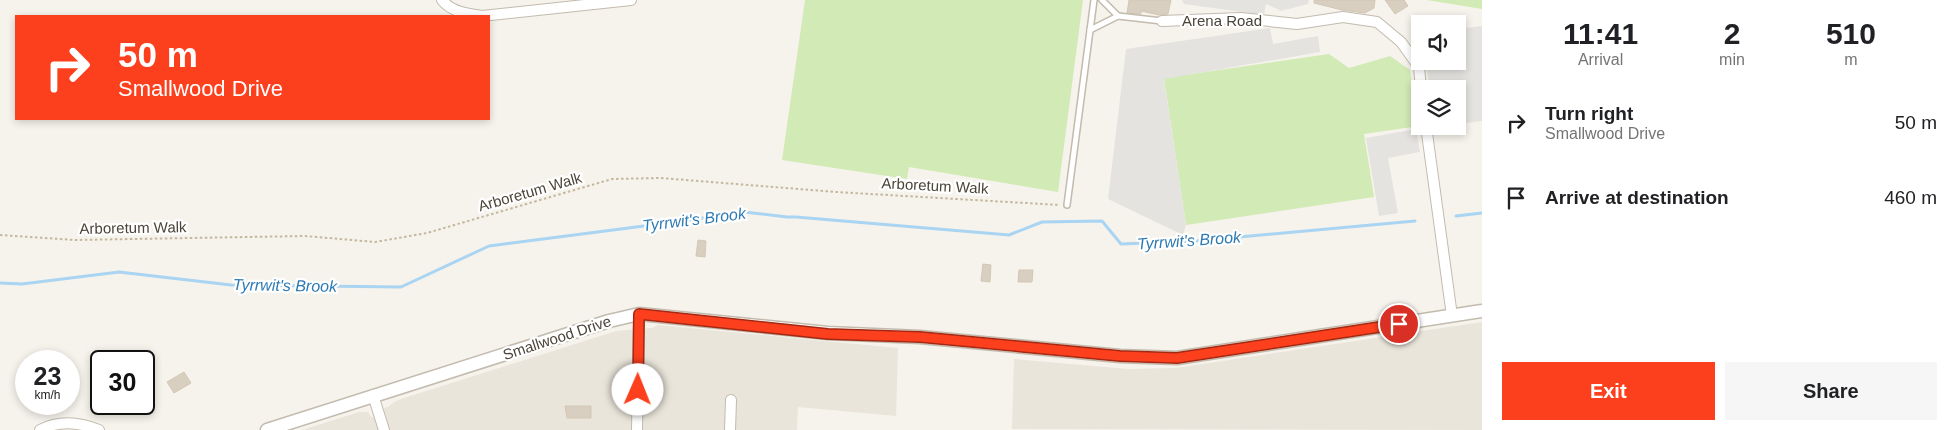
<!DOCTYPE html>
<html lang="en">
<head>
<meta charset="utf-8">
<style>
	:root { --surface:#fff; --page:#f6f6f6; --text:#202124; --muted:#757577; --accent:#fc3f1d }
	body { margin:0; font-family:Arial,sans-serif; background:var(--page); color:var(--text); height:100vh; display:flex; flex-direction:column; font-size:19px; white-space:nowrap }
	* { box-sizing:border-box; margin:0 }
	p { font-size:16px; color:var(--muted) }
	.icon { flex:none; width:28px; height:28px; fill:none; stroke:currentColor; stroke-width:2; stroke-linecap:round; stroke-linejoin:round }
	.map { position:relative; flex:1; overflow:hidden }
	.drawer { display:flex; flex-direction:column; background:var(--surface); width:475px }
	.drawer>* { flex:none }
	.hud { position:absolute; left:15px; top:15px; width:475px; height:105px; border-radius:0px; box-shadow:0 2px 8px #0003; background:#fc3f1d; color:#fff; overflow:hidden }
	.controls { position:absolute; left:1411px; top:15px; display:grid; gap:10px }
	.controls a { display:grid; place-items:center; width:55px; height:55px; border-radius:0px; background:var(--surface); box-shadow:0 2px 8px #0003; font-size:25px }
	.speed { position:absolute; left:15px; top:350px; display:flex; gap:10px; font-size:25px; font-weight:700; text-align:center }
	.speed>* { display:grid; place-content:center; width:65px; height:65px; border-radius:50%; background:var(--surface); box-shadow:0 2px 8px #0003; line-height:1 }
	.speed small { font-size:12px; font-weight:400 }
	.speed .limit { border:2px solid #111; border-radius:8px; background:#fff; color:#111 }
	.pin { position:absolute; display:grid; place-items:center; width:42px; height:42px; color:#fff; margin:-21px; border:2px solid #fff; border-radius:50%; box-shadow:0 1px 5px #0007 }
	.me { position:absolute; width:55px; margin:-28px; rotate:1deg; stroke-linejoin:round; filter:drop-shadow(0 0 4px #0008) }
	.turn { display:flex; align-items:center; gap:18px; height:105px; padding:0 20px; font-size:22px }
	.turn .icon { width:65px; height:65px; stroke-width:2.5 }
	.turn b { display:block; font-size:35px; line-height:42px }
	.eta { display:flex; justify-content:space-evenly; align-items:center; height:85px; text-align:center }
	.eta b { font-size:30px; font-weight:800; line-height:35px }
	.button { display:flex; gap:10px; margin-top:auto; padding:10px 20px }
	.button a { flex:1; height:58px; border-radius:0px; background:var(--accent); color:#fff; font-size:20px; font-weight:800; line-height:58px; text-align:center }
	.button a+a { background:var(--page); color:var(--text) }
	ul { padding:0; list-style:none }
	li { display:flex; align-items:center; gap:15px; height:75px; padding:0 20px }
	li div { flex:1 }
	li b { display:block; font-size:19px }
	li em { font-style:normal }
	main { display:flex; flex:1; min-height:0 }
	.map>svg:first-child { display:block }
	.residential { fill:#eae5da }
	.green { fill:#d2eab5 }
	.parking { fill:#e5e3e0 }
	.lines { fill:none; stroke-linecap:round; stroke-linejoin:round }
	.stream { stroke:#a9d4f2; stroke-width:3 }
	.building { fill:#d8cfc1; stroke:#d3c7b4 }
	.service-casing { stroke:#c2bbae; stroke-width:8 }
	.minor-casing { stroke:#c2bbae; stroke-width:12 }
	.tertiary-casing { stroke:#c2bbae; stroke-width:15 }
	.path { stroke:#c4b79f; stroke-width:2; stroke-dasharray:2.5 2.5; stroke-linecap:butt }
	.service { stroke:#fff; stroke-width:5 }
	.minor { stroke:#fff; stroke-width:10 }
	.tertiary { stroke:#fff; stroke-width:12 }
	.route-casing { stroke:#a42913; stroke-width:12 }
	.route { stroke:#fc3f1d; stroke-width:9 }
	.labels { text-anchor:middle; stroke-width:4.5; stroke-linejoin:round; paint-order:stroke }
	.street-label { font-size:15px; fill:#4b4439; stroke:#fff }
	.water-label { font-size:16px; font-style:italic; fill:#2e7ab2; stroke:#fff }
</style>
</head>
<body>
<main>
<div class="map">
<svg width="1482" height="430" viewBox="0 0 1482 430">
	<rect width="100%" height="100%" fill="#f6f3ec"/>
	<!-- residential -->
	<g class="residential">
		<path d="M1482,322V430L1012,429L1014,359L1128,369L1176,368Z"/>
		<path d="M658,325L898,348L896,416L798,407L797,430H302L359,412H368L371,417H373L386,407H388L394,402L401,399L616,331L652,328Z"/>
	</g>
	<!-- green -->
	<g class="green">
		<path d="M805,0H1083L1058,192L909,167L907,179L782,160Z"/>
		<path d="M1427,0H1482V9Z"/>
		<path d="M1329,54L1349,68L1390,56L1410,70L1419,126L1364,134L1374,197L1186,225L1164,78Z"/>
	</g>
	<!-- parking -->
	<g class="parking">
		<path d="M1182,0H1309L1308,4L1281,11L1266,4L1264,15L1184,4Z"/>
		<path d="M1482,26V121L1458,124V89H1430L1426,61H1458V29Z"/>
		<path d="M1270,28L1273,44L1318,36L1320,52L1164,79L1186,225L1183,235L1108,199L1126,49Z"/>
		<path d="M1416,129L1420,152L1388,158L1398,213L1379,216L1366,138Z"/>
	</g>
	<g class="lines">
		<!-- stream -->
		<g class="stream">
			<path d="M1456,216L1482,213"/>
			<path d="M0,283L22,284L119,272L231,285L401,287L489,246L675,222L744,212L787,217H796L1009,235L1042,222L1102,221L1121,244L1195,241L1415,221"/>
		</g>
	</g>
	<!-- building -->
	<g class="building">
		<path d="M1129,0H1171L1168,14L1159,15L1141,11V14L1127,13Z"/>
		<path d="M1314,0H1375L1374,8L1365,13L1342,10L1314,3Z"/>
		<path d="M1385,0H1404L1408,6L1395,14Z"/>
		<path d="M698,240L706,241L705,257L696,256Z"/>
		<path d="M983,264L991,265L990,282L981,281Z"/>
		<path d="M1019,270H1033L1032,282H1018Z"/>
		<path d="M184,372L191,383L174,393L167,382Z"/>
		<path d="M565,406H591V418H567Z"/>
	</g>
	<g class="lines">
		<defs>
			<g id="service">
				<path d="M1102,0L1118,16L1162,21"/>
				<path d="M1090,30L1118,16"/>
				<path d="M1067,205L1094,0"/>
			</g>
			<g id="minor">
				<path d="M442,0C451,12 468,14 482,16L631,0"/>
				<path d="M1162,21L1241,18L1297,24L1343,17L1377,22L1401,42L1419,67L1421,89"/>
				<path d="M1426,126L1452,316"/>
				<path d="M373,395L384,430"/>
				<path d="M40,430C59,420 79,422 99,430"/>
				<path d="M637,430L639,314"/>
				<path d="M730,430L731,400"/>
			</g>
			<path id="tertiary" d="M267,430L609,321L639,314L828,333L920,337L1120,356L1177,358L1482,311"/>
		</defs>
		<!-- service casing -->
		<use href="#service" class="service-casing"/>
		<!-- minor casing -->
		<use href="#minor" class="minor-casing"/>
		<!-- tertiary casing -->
		<use href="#tertiary" class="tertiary-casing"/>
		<!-- path -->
		<path class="path" d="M0,235L75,240L305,236L375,242L427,233L612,179L661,178L836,192L1060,205"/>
		<!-- service -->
		<use href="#service" class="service"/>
		<!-- minor -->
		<use href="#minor" class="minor"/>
		<!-- tertiary -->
		<use href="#tertiary" class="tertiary"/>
	</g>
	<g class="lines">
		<defs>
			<path id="route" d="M638,390L639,314L828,334L920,337L1120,356L1177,358L1399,324"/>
		</defs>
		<!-- route casing -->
		<use href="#route" class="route-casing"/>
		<!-- route -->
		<use href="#route" class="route"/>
	</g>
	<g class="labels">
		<!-- street labels -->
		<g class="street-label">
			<text x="1222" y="26">Arena Road</text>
			<text transform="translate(935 186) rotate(3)" y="5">Arboretum Walk</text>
			<text transform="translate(530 192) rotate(-16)" y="5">Arboretum Walk</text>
			<text transform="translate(133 228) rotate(-1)" y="5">Arboretum Walk</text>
			<text transform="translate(557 338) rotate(-18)" y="5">Smallwood Drive</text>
		</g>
		<!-- water labels -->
		<g class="water-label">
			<text transform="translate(694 219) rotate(-7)" y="6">Tyrrwit's Brook</text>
			<text transform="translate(1189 240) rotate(-4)" y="6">Tyrrwit's Brook</text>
			<text transform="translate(285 285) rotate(1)" y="6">Tyrrwit's Brook</text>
		</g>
	</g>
</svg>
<div class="controls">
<a><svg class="icon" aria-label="sound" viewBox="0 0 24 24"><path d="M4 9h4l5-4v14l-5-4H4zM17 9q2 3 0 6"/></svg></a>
<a><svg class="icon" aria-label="layers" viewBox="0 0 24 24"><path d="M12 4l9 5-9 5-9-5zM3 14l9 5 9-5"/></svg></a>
</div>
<div class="speed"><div>23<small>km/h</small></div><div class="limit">30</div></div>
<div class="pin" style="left:1399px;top:324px;background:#d93025"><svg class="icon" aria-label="arrive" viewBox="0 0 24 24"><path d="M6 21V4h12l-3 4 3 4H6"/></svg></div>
<svg class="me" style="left:638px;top:390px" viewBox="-20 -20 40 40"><circle r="19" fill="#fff"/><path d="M0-13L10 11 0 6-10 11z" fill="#fc3f1d"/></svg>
<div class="hud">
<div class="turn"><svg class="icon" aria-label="right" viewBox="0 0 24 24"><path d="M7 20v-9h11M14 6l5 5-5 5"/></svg><div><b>50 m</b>Smallwood Drive</div></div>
</div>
</div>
<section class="drawer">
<div class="eta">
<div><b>11:41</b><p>Arrival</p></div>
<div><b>2</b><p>min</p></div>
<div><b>510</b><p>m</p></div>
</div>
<ul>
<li><svg class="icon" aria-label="right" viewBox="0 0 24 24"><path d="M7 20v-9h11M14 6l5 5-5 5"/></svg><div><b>Turn right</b><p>Smallwood Drive</p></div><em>50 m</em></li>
<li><svg class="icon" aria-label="arrive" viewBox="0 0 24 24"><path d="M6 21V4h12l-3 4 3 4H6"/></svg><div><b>Arrive at destination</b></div><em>460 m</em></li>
</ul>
<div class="button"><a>Exit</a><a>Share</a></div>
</section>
</main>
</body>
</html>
